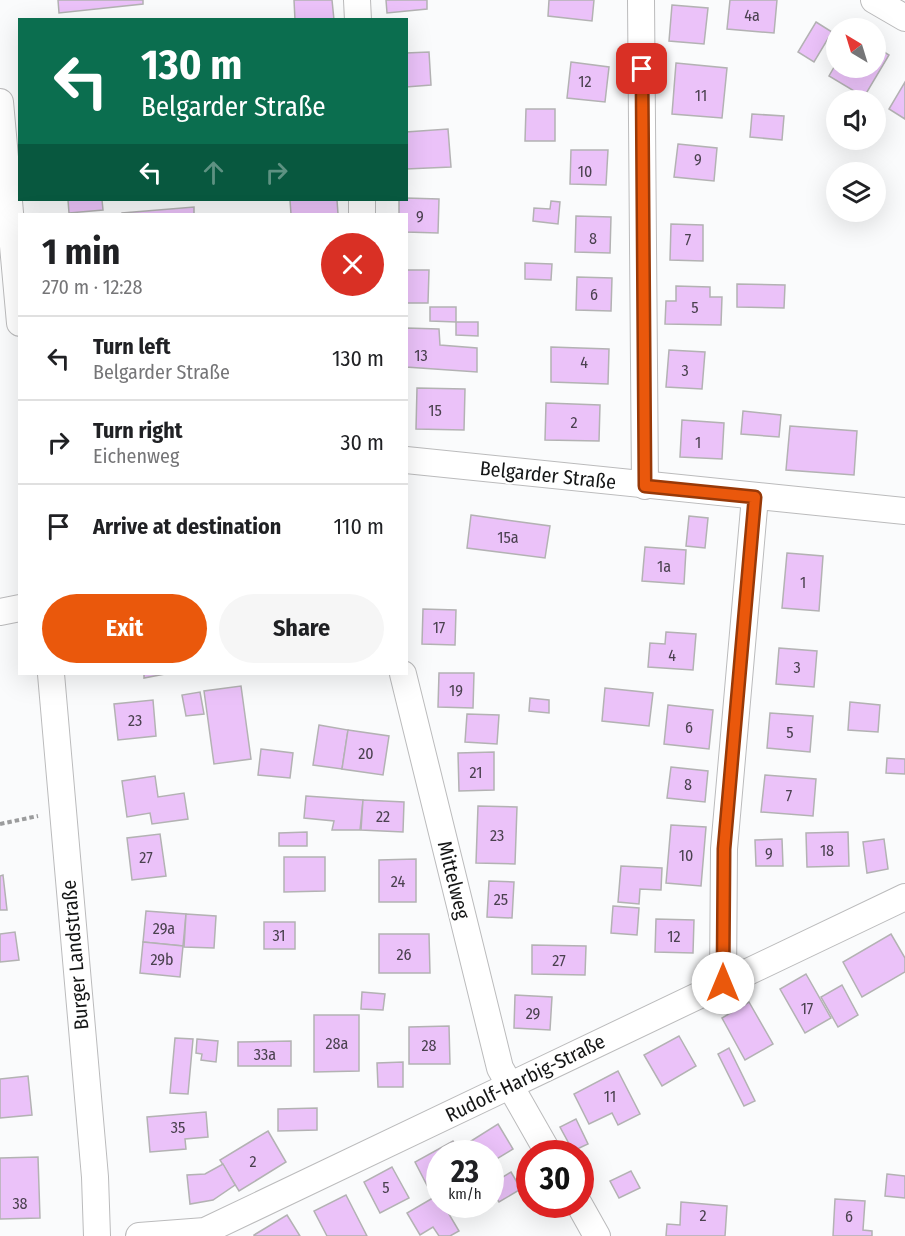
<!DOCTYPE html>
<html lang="en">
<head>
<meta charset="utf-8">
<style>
	:root { --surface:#fff; --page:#f6f6f6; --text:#202124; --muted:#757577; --line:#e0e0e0; --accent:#ea580c }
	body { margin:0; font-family:"Fira Sans Condensed",sans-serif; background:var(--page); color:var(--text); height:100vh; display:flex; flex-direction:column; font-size:22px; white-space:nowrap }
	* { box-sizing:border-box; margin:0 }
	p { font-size:20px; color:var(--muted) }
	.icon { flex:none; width:33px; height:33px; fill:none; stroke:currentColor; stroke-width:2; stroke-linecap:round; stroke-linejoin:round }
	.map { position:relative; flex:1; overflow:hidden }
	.details { position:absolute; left:18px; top:213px; width:390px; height:462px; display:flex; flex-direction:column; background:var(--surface); border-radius:0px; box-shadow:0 6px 24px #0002 }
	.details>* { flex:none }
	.guide { position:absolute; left:18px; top:18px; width:390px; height:183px; border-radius:0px; box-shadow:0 6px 24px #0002; background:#0b6e4f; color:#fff; overflow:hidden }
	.needle { width:39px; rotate:322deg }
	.fabs { position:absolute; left:826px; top:18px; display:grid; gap:12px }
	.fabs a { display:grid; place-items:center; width:60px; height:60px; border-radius:50%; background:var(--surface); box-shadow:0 6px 24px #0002; font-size:30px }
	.speed { position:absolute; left:426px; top:1140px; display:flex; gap:12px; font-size:30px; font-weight:700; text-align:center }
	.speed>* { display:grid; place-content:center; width:78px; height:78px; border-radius:50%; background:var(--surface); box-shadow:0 6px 24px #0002; line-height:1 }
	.speed small { font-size:15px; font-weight:400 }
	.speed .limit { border:9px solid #d22; background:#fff; color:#111 }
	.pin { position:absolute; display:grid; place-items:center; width:51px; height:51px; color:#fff; margin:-26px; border-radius:12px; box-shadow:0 3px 9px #0006 }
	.me { position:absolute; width:66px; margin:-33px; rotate:0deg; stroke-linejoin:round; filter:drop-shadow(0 0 4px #0008) }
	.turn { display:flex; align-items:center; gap:21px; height:126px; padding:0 24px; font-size:27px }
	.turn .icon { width:78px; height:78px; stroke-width:2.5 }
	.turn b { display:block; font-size:42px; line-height:51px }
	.lanes { display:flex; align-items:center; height:57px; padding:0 24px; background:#0003; justify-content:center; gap:30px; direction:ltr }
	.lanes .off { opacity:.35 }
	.round { display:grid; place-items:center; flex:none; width:63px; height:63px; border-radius:32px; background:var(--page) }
	.overview { display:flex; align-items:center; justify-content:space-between; height:102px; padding:0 24px }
	h1 { font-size:36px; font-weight:700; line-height:45px }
	.action { display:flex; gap:12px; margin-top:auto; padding:12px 24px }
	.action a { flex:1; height:69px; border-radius:36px; background:var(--accent); color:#fff; font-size:24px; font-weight:700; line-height:69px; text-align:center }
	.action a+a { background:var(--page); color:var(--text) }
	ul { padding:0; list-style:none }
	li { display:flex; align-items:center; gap:18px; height:84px; padding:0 24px; border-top:2px solid var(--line) }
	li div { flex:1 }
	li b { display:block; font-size:22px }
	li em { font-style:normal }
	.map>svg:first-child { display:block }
	.building { fill:#ebc2f9; stroke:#b3b2b3; stroke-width:1.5 }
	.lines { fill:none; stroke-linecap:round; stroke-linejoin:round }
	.minor-casing { stroke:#bbbbbc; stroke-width:28 }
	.path { stroke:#9b9c9d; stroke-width:4; stroke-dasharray:4.5 3; stroke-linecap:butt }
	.minor { stroke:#fff; stroke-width:26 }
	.route-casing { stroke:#983908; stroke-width:15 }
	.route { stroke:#ea580c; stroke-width:10 }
	.labels { text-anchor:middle; stroke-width:4.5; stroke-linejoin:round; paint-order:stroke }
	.number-label { font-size:16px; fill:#4a414f }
	.street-label { font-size:20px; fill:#151616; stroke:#fff }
</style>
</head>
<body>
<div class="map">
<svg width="905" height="1236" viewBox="0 0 905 1236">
	<rect width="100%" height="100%" fill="#fafbfc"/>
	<!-- building -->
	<g class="building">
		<path d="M58,0H143V4L59,13Z"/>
		<path d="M294,0H332L334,20H295Z"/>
		<path d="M386,0H427V9L387,13Z"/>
		<path d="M549,0H594L592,21L548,16Z"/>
		<path d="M730,0H777L774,33L727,29Z"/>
		<path d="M672,5L708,8L704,44L669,41Z"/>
		<path d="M816,22L832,32L814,62L798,52Z"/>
		<path d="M876,47L889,55L864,97L829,76L837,62V68H876Z"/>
		<path d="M429,52L431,85L406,87V53Z"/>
		<path d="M571,62L609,67L605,102L567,98Z"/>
		<path d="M676,63L727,68L722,118L672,114Z"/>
		<path d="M905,82V119L889,109Z"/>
		<path d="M526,109H555V141H525Z"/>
		<path d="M752,114L784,116L782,140L750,137Z"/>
		<path d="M448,129L451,167L406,169V132Z"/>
		<path d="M678,144L717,148L714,181L674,177Z"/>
		<path d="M571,150H608L606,185L570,184Z"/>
		<path d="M406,198L439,199L438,233L406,232V214H399V200H406Z"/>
		<path d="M68,200H102L103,210L69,213Z"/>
		<path d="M290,200H337L338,214H291Z"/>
		<path d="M551,201L560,202L558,224L533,221L534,208L550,209Z"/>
		<path d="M194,207V214H122V213Z"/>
		<path d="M576,216L611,217L610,253L575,252Z"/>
		<path d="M671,224L703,225V261L670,260Z"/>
		<path d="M525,263L552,264L551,280L525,279Z"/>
		<path d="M406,270H429L428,303H406Z"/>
		<path d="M577,277L612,278L611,311L576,310Z"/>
		<path d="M737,284L785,285L784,308L737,307Z"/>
		<path d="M676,286L710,287V297H722L721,325L665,324L666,301H676Z"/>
		<path d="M430,307H456V322L430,321Z"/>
		<path d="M456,322H478V336L456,335Z"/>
		<path d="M406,328L439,329L440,345L477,348V372L406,367Z"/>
		<path d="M551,347L609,349L608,384L551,382Z"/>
		<path d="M669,350L705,352L702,389L666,387Z"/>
		<path d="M417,388L465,389L464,430L416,429Z"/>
		<path d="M546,403L600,405L599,441L545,440Z"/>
		<path d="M743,411L781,415L779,437L741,434Z"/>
		<path d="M682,420L724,423L722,459L680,457Z"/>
		<path d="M790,426L857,431L854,475L786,470Z"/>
		<path d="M471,515L550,526L545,558L467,548Z"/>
		<path d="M689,516L708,518L705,548L686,546Z"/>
		<path d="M645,547L686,550L684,584L642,581Z"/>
		<path d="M787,553L823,556L819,611L782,608Z"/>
		<path d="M423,609L456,610L455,645L422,644Z"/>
		<path d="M666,632L696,634L693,670L648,667L650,643L665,644Z"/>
		<path d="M779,648L817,651L814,687L776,684Z"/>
		<path d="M439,673H474L473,708L438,707Z"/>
		<path d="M144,674H165L144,678Z"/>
		<path d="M241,686L251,759L214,764L204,691Z"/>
		<path d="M605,688L653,693L649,726L602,721Z"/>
		<path d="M200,692L204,714L186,716L182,695Z"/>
		<path d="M530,698L549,700V713L529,711Z"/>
		<path d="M153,700L156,736L118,740L114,704Z"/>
		<path d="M850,702L880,705L878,732L848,730Z"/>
		<path d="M668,705L713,710L709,749L664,744Z"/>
		<path d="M770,713L813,716L810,752L767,748Z"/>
		<path d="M467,714L499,715L497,744L465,742Z"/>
		<path d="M319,725L348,730L342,769L313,765Z"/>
		<path d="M348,730L389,736L383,775L342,769Z"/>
		<path d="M261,749L293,753L290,778L258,775Z"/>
		<path d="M494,752V790L459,791L458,753Z"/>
		<path d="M887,758L905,759V774L886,773Z"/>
		<path d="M671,767L708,771L705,802L667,798Z"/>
		<path d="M765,775L816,779L813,816L761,812Z"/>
		<path d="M155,776L158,797L184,793L188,819L152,824L150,813L127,817L122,781Z"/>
		<path d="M306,796L363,800L360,830H332L334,821L304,818Z"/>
		<path d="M363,800L404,802L403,832L361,830Z"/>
		<path d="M478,806L517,807L515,864L476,863Z"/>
		<path d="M671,825L706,827L701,886L666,883Z"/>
		<path d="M307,832V846H279V833Z"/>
		<path d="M848,832L849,866L807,867L806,833Z"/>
		<path d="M160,834L166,876L132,880L127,838Z"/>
		<path d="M782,839L783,866H756L755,840Z"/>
		<path d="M884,839L888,869L867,873L863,842Z"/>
		<path d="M284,857H325V891L284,892Z"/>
		<path d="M416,859V902H379V860Z"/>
		<path d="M621,866L662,868L661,890L640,889L639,904L618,902Z"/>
		<path d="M3,875L7,910H0V876Z"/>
		<path d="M489,881L514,882L512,918L487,917Z"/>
		<path d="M613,906L639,908L637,935L611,933Z"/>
		<path d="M146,911L186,914L183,946L143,942Z"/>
		<path d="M186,914L216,916L214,948L184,947Z"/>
		<path d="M656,919L694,920L693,953L655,952Z"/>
		<rect x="264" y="922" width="31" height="27"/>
		<path d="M15,932L19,960L0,962V934Z"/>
		<path d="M379,934H429L430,973H379Z"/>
		<path d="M891,934L905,958V972L862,997L843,962Z"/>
		<path d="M143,942L183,946L180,977L140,973Z"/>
		<path d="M532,945L586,946L585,975L532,974Z"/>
		<path d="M806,974L831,1018L805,1033L780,989Z"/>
		<path d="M842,985L858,1015L838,1027L821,997Z"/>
		<path d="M362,992L385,994L383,1010L361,1009Z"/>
		<path d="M515,995L552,997L550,1030L514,1028Z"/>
		<path d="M749,1002L773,1044L745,1060L722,1018Z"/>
		<path d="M314,1015H359V1071L314,1072Z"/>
		<path d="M449,1026L450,1064H409V1027Z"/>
		<path d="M679,1036L696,1066L662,1086L644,1055Z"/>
		<path d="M175,1038L193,1039L188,1094L170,1093Z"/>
		<path d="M197,1039L218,1041L216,1062L201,1060L202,1054L196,1053Z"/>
		<path d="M291,1041V1066H238V1042Z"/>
		<path d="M729,1048L755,1101L744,1106L718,1054Z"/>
		<path d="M403,1062V1087H378L377,1063Z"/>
		<path d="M618,1071L640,1114L618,1125L612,1113L589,1124L574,1094Z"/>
		<path d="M28,1076L32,1115L0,1118V1079Z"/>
		<path d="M317,1108V1130L278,1131V1109Z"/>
		<path d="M206,1112L208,1137L185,1139L186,1149L150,1152L147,1117Z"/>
		<path d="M576,1119L588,1144L573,1151L560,1127Z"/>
		<path d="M498,1124L513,1149L490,1163V1154H479L471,1141Z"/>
		<path d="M268,1131L286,1162L239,1191L220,1160Z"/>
		<path d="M453,1141L460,1154H440V1193L433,1197L415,1162Z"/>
		<path d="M38,1157L40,1218L0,1219V1158Z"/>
		<path d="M223,1164L235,1185L213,1200L190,1204L187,1175L205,1174Z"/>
		<path d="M392,1167L409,1198L380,1213L364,1182Z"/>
		<path d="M631,1171L640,1188L619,1198L610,1181Z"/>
		<path d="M511,1172L521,1189L499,1202L490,1189V1185Z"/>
		<path d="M887,1174L905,1176V1198L885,1196Z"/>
		<path d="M346,1195L367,1236H327L314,1211Z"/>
		<path d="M438,1195L440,1204H443L459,1231L450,1236H439L433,1227L420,1235L407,1213Z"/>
		<path d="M835,1199L865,1201L863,1230L872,1231V1236H833Z"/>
		<path d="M681,1202L727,1206L725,1236H666L667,1224L680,1225Z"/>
		<path d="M287,1215L300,1236H254V1235Z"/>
	</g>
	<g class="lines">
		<defs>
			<g id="minor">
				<path d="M357,0L358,20"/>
				<path d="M641,0L645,486"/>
				<path d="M874,0L905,18"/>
				<path d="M0,102L20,323"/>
				<path d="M362,200V214"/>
				<path d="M406,460L905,511"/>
				<path d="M0,612L20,608"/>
				<path d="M51,674L95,1177L97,1236"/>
				<path d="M403,674L500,1068L549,1154"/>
				<path d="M723,983L724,849L755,497"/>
				<path d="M579,1204L597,1236"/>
				<path d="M139,1236L205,1231L905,897"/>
			</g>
		</defs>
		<!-- minor casing -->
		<use href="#minor" class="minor-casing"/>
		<!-- path -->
		<path class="path" d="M0,824L38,816"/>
		<!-- minor -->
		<use href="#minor" class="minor"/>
	</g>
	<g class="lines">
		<defs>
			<path id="route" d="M642,69L645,486L755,497L724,849L723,983"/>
		</defs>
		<!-- route casing -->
		<use href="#route" class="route-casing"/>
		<!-- route -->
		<use href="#route" class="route"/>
	</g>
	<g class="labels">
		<!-- number labels -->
		<g class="number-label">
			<text x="752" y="21">4a</text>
			<text x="585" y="87">12</text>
			<text x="701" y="101">11</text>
			<text x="698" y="165">9</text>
			<text x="585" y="177">10</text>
			<text x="420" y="222">9</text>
			<text x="593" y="244">8</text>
			<text x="688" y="245">7</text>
			<text x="594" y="300">6</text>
			<text x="695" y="313">5</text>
			<text x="421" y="361">13</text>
			<text x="584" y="368">4</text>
			<text x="685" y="376">3</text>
			<text x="435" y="416">15</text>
			<text x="574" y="428">2</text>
			<text x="698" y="448">1</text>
			<text x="508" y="543">15a</text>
			<text x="664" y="572">1a</text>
			<text x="803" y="588">1</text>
			<text x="439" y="633">17</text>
			<text x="672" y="661">4</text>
			<text x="797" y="673">3</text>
			<text x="456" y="696">19</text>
			<text x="135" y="726">23</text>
			<text x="689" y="733">6</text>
			<text x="790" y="738">5</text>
			<text x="366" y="759">20</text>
			<text x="476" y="778">21</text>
			<text x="688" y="790">8</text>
			<text x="789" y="801">7</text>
			<text x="383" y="822">22</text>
			<text x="497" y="841">23</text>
			<text x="827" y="856">18</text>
			<text x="769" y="859">9</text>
			<text x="686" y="861">10</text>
			<text x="146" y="863">27</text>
			<text x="398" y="887">24</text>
			<text x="501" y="905">25</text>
			<text x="164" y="934">29a</text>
			<text x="279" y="941">31</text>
			<text x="674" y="942">12</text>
			<text x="404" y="960">26</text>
			<text x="162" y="965">29b</text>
			<text x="559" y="966">27</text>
			<text x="807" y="1014">17</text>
			<text x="533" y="1019">29</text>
			<text x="337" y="1049">28a</text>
			<text x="429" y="1051">28</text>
			<text x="265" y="1060">33a</text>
			<text x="610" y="1102">11</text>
			<text x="178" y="1133">35</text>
			<text x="253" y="1167">2</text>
			<text x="386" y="1193">5</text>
			<text x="20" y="1209">38</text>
			<text x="703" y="1221">2</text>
			<text x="849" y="1222">6</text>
		</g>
		<!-- street labels -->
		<g class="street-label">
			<text transform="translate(548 475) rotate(6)" y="7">Belgarder Straße</text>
			<text transform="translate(454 880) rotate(76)" y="7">Mittelweg</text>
			<text transform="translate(75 955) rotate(-95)" y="7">Burger Landstraße</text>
			<text transform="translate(525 1078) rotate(-26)" y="7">Rudolf-Harbig-Straße</text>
		</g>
	</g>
</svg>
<div class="fabs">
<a><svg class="needle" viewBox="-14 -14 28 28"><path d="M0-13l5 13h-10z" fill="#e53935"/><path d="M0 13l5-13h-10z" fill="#757577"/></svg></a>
<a><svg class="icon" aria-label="sound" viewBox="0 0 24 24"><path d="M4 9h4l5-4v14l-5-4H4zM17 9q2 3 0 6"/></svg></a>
<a><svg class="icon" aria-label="layers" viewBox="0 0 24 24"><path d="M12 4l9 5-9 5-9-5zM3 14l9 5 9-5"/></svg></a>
</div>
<div class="speed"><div>23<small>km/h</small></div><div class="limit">30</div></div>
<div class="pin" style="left:642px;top:69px;background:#d93025"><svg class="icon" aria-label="arrive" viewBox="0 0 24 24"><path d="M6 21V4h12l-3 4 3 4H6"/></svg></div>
<svg class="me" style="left:723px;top:983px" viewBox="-20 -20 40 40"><circle r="19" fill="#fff"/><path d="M0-13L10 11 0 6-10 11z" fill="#ea580c"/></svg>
<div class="guide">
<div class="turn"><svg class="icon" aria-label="left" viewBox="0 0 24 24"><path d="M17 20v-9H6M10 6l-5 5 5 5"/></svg><div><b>130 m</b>Belgarder Straße</div></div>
<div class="lanes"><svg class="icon" aria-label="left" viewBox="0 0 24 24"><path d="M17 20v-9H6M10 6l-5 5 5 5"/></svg><svg class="icon off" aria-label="ahead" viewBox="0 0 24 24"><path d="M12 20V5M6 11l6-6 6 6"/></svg><svg class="icon off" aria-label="right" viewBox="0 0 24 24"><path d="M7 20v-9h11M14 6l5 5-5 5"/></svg></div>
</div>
<section class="details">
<div class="overview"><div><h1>1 min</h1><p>270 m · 12:28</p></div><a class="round" style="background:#d93025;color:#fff"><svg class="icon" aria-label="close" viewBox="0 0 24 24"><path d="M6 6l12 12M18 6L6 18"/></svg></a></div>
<ul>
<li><svg class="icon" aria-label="left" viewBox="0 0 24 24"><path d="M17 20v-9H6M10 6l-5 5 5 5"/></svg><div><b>Turn left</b><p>Belgarder Straße</p></div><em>130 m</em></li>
<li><svg class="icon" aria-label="right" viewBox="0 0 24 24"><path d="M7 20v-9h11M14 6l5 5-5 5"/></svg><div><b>Turn right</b><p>Eichenweg</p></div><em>30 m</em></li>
<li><svg class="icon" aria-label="arrive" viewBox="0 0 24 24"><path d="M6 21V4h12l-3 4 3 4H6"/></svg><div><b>Arrive at destination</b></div><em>110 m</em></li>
</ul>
<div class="action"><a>Exit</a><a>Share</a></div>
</section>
</div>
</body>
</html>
